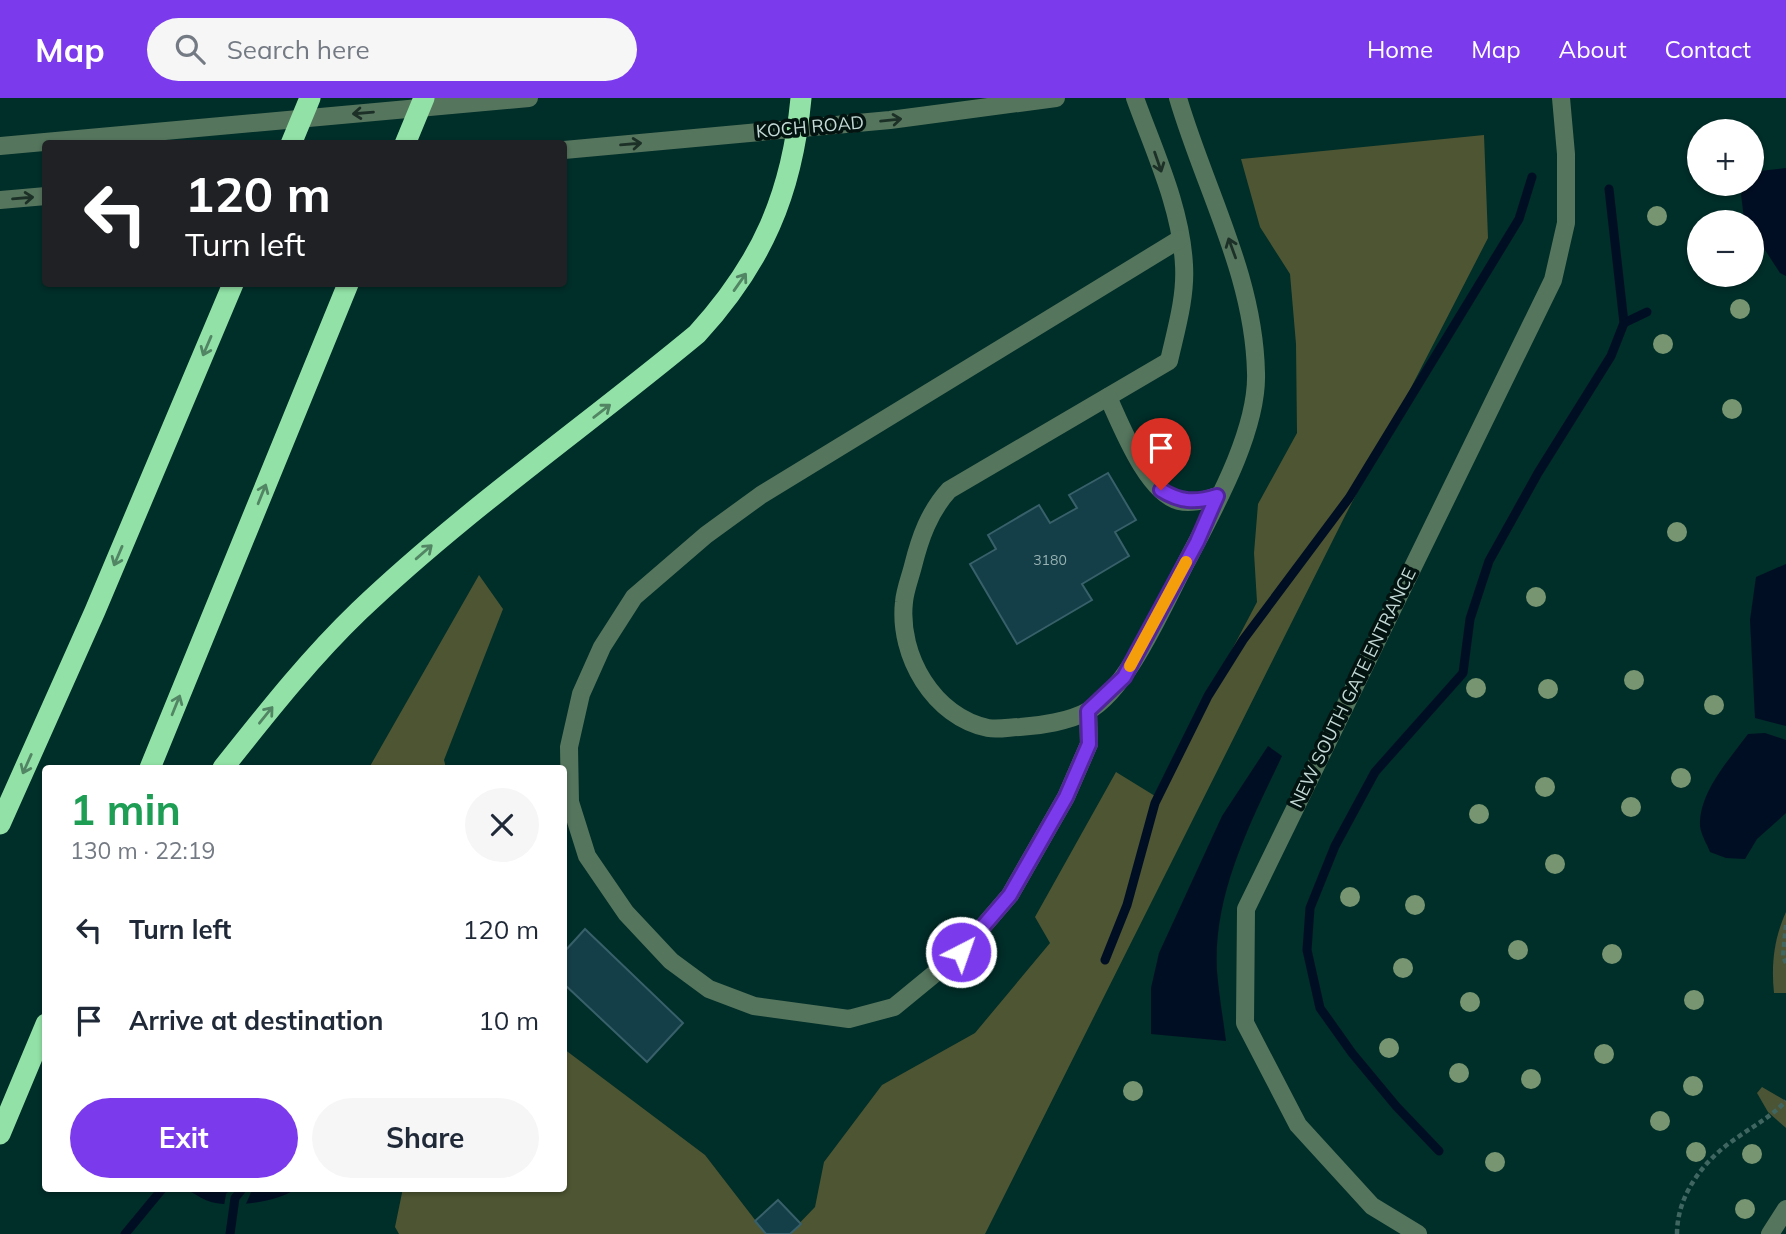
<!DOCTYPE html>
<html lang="en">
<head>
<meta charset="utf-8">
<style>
	:root { --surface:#fff; --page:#f6f6f7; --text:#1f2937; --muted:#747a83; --accent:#7c3aed }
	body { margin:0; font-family:Mulish,sans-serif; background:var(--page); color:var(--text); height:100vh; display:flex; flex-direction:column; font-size:26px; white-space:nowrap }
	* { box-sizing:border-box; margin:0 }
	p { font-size:23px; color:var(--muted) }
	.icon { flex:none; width:38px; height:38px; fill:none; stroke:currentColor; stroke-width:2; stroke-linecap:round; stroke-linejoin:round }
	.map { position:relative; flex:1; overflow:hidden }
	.side { position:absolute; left:42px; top:667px; width:525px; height:427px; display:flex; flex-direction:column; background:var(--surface); border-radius:7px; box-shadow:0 2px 5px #0004 }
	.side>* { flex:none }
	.guide { position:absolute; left:42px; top:42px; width:525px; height:147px; border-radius:7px; box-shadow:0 2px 5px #0004; background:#202124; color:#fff; overflow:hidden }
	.controls { position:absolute; left:1687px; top:21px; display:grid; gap:14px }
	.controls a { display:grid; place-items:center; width:77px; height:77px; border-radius:50%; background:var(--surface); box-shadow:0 2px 5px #0004; font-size:35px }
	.pin { position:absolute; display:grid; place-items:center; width:60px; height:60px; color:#fff; margin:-72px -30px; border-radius:50% 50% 50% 0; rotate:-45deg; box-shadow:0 0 7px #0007 }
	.pin .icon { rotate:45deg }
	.me { position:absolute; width:77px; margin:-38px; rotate:41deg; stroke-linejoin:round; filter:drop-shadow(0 0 5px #0008) }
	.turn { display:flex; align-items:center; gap:24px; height:147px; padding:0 28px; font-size:32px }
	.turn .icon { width:91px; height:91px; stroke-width:2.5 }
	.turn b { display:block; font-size:49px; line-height:60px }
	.round { display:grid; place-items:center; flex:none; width:74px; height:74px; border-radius:37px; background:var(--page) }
	.headline { display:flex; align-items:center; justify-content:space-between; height:119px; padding:0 28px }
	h1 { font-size:42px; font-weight:700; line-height:52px; color:#1e9e55 }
	.action { display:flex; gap:14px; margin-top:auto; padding:14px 28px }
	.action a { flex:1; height:80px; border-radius:42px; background:var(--accent); color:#fff; font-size:28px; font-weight:700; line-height:80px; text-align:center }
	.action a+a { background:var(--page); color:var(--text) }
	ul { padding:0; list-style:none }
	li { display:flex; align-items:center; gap:21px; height:91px; padding:0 28px }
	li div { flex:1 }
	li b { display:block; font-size:26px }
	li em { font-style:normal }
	header { display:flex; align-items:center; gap:42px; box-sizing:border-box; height:98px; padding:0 35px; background:var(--accent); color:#fff }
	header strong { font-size:33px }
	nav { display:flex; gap:38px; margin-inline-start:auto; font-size:24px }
	.search { width:490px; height:63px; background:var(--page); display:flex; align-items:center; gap:18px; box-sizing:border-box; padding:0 24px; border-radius:38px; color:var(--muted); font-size:26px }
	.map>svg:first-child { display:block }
	.green { fill:#4c5436 }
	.forest { fill:#4d5532 }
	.water { fill:#000e23 }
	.pier { fill:#002e29 }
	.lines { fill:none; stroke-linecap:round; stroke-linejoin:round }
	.stream { stroke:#000e23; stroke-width:9 }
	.building { fill:#143e48; stroke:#37606a; stroke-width:2 }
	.path { stroke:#3f6661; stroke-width:4.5; stroke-dasharray:5 3.5; stroke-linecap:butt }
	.minor { stroke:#55755d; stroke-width:18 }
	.highway { stroke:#92e2a7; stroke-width:21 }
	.highway-bridge { stroke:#92e2a7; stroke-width:21 }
	.tree { fill:#779570 }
	.oneway { stroke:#1c3027 }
	.oneway2 { stroke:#528563 }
	.route-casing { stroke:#51269a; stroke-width:18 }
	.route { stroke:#7c3aed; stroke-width:12 }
	.slow { stroke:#f59e0b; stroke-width:12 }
	.labels { text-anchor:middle; stroke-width:7; stroke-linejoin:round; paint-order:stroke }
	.number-label { font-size:14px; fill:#98b3b2 }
	.street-label { font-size:18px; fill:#c4dad6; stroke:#031310 }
</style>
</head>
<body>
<header>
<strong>Map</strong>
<div class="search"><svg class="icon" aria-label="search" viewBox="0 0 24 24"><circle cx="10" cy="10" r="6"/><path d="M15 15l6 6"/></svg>Search here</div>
<nav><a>Home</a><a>Map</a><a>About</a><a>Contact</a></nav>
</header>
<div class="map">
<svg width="1786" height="1136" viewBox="0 0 1786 1136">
	<rect width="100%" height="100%" fill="#002e29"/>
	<!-- green -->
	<g class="green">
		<path d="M1786,814V895H1774C1771,867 1774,840 1786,814Z"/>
		<path d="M1762,989L1786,1003V1030L1768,1014L1757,995Z"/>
	</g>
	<!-- forest -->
	<g class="forest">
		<path d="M1484,37L1488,140L1346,416L985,1136H789L815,1109L824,1064L882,987L975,935L1050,845L1035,819L1116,674L1155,698L1257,504L1254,455L1258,406L1297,335L1296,246L1290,176L1260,129L1241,61Z"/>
		<path d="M479,477L503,511L444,662L446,670H369Z"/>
		<path d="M564,951L705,1057L766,1136H399L395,1129L403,1090H564Z"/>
	</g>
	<!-- water -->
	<g class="water">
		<path d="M1786,70V178L1780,175L1752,132V124L1744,121L1741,96L1760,73Z"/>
		<path d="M1786,466V628L1755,620L1750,522L1756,479Z"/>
		<path d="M1765,635L1786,642V715L1757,741L1745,761L1726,760L1710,754C1707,746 1701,737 1700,728C1699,694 1729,662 1748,636Z"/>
		<path d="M1268,648L1282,658C1250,726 1213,796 1217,873C1219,897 1223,920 1226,943L1151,936V890L1159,855L1222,718Z"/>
		<path d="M193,1090H297C279,1104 234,1110 211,1104C204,1102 197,1097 191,1094Z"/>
	</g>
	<!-- pier -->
	<path class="pier" d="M232,1090H253L245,1108H224L226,1096Z"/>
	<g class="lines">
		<!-- stream -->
		<g class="stream">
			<path d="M1624,225L1647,214"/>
			<path d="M1105,862L1127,807L1155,705L1208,598L1243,542L1349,400L1519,121L1532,79"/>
			<path d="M1439,1053L1396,1008L1352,955L1320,910L1307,852L1310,810L1335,748L1375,674L1463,575L1470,521L1489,463L1538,375L1611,258L1624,225L1609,91"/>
			<path d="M125,1136L163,1090"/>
			<path d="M230,1136L235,1100L243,1090"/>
		</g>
	</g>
	<!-- building -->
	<g class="building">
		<path d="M1108,375L1136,422L1115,434L1129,458L1082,486L1092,502L1017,546L970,466L996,451L988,437L1039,407L1050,425L1077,410L1069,397Z"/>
		<path d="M585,831L683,925L647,964L564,886V854Z"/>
		<path d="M778,1102L801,1126L790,1136H766L755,1123Z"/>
	</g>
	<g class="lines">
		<!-- path -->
		<g class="path">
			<path d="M1786,827L1783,858L1786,865"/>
			<path d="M1677,1136C1677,1095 1706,1060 1738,1039C1755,1027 1772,1018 1786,1003"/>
		</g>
		<!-- minor -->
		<g class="minor">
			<path d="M1135,0C1154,53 1181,109 1184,167C1186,199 1176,232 1169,263L949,392C929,414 920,440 913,468C910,480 905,492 904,504C898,558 934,619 988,630C998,632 1011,629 1020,629C1040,628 1070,623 1088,613C1129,591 1166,501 1189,459C1215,409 1258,332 1256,275C1254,177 1205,92 1178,0"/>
			<path d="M0,48L529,0"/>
			<path d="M564,52L890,22L1056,0"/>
			<path d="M0,102L46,98"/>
			<path d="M1108,299C1121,327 1147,395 1179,403C1191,406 1206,402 1217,398"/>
			<path d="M1088,613L1089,646L1066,699L1010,797L961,854L894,909L849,921L754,908L709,891L671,863L626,815L587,758L570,704L569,649L581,596L602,549L634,499L706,437L761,397L1180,141"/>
			<path d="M1418,1136L1372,1108L1298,1027L1245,925L1246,811L1553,182L1566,125V56L1561,0"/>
			<path d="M1770,1136L1786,1111"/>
		</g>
		<!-- highway -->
		<g class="highway">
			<path d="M150,670L348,186"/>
			<path d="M223,670C266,616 309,561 359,513C465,412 585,329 697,236C762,165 792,96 801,0"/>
			<path d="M0,726L95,513L233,186"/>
			<path d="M0,1036L46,926"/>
		</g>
		<!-- highway-bridge -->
		<g class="highway-bridge">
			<path d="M291,46L310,0"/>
			<path d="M405,46L424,0"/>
		</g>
	</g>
	<!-- trees -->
	<g class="tree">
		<circle cx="1657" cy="118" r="10"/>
		<circle cx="1740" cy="211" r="10"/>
		<circle cx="1663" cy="246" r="10"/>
		<circle cx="1732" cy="311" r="10"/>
		<circle cx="1677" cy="434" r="10"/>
		<circle cx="1536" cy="499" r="10"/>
		<circle cx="1634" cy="582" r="10"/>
		<circle cx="1476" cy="590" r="10"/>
		<circle cx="1548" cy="591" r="10"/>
		<circle cx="1714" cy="607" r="10"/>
		<circle cx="1681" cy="680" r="10"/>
		<circle cx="1545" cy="689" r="10"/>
		<circle cx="1631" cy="709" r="10"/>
		<circle cx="1479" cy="716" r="10"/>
		<circle cx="1555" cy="766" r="10"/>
		<circle cx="1350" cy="799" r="10"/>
		<circle cx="1415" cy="807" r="10"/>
		<circle cx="1518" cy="852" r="10"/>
		<circle cx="1612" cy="856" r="10"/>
		<circle cx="1403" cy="870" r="10"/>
		<circle cx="1694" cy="902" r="10"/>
		<circle cx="1470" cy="904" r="10"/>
		<circle cx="1389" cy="950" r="10"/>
		<circle cx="1604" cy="956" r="10"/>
		<circle cx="1459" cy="975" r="10"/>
		<circle cx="1531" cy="981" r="10"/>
		<circle cx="1693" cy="988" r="10"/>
		<circle cx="1133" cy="993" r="10"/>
		<circle cx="1660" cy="1023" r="10"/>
		<circle cx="1696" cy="1054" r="10"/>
		<circle cx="1752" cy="1056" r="10"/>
		<circle cx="1495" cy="1064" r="10"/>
		<circle cx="1745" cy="1111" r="10"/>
	</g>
	<!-- one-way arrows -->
	<defs><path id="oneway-shaft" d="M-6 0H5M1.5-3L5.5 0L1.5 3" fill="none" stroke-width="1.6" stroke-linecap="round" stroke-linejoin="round" transform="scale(1.75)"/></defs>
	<g class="oneway">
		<use href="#oneway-shaft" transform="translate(363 15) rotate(175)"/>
		<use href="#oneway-shaft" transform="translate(891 22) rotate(-6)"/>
		<use href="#oneway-shaft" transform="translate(631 46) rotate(-5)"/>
		<use href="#oneway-shaft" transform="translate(1158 64) rotate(71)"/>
		<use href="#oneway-shaft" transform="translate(23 100) rotate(-5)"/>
		<use href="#oneway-shaft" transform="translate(1232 150) rotate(-110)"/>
	</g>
	<g class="oneway2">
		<use href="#oneway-shaft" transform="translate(740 184) rotate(-55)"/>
		<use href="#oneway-shaft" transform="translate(207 248) rotate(113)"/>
		<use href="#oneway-shaft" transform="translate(602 313) rotate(-38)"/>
		<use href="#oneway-shaft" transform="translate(262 396) rotate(-68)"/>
		<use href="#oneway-shaft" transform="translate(424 454) rotate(-41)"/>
		<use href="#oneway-shaft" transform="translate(118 458) rotate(113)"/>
		<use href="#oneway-shaft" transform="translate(176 607) rotate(-68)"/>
		<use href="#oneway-shaft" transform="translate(266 617) rotate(-51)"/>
		<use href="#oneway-shaft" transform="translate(27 666) rotate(114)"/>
	</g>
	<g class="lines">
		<defs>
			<path id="route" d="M961,854L1010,797L1066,699L1089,646L1088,613L1124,579L1197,444L1217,398C1195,405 1180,404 1161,392"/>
		</defs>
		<!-- route casing -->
		<use href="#route" class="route-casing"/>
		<!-- route -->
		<use href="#route" class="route"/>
		<!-- slow -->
		<path class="slow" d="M1130,568L1186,464"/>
	</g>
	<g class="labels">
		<!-- number labels -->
		<g class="number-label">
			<text x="1050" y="467">3180</text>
		</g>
		<!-- street labels -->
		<g class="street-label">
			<text transform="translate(810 29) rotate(-5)" y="6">KOCH ROAD</text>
			<text transform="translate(1353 590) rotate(-64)" y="6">NEW SOUTH GATE ENTRANCE</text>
		</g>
	</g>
</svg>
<div class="controls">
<a>+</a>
<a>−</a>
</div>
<div class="pin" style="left:1161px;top:392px;background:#d93025"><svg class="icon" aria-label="arrive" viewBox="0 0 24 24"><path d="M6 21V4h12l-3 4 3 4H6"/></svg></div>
<svg class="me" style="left:961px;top:854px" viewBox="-20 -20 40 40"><circle r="17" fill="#7c3aed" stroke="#fff" stroke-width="3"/><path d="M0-11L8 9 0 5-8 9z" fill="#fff"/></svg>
<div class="guide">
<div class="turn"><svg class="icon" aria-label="left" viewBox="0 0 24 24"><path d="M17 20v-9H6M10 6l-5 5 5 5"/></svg><div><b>120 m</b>Turn left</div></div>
</div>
<section class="side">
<div class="headline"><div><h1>1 min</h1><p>130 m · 22:19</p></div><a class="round"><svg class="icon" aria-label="close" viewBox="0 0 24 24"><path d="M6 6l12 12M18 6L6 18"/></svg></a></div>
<ul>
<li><svg class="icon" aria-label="left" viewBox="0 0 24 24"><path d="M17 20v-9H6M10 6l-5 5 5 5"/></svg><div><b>Turn left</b></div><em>120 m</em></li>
<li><svg class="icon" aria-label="arrive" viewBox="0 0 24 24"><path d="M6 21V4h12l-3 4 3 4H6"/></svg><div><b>Arrive at destination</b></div><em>10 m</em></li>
</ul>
<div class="action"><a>Exit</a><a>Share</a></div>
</section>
</div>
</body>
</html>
